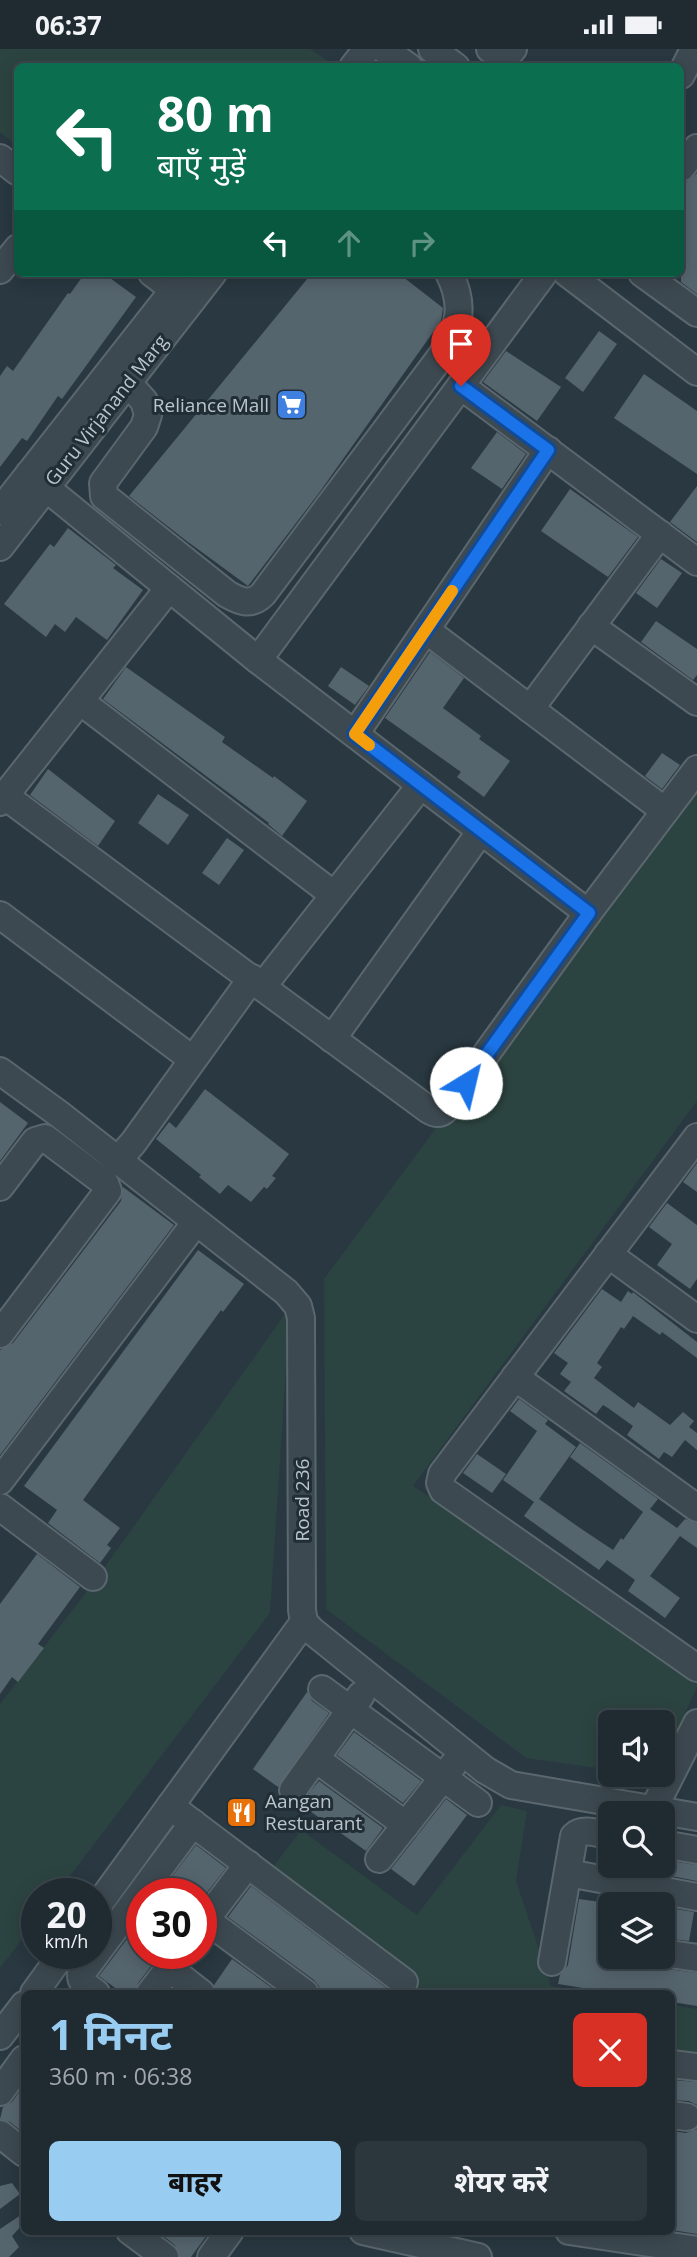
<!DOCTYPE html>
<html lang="hi">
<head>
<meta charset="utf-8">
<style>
	:root { --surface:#1f2a31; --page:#2c363d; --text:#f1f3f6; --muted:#a1a7ab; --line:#3c464d; --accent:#99ccf1 }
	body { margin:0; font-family:"Open Sans","Noto Sans Devanagari",sans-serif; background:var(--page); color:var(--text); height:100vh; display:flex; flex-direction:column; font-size:26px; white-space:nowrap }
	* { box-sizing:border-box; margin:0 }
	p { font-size:23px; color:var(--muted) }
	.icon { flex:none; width:38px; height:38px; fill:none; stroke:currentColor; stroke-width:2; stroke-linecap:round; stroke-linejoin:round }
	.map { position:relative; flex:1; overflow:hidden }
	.details { position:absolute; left:21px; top:1941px; width:654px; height:245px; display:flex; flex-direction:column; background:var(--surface); border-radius:10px; box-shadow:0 4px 18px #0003,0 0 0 2px var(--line) }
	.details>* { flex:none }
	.banner { position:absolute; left:14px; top:14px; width:670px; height:214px; border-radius:10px; box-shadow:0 4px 18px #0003,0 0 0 2px var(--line); background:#0b6e4f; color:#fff; overflow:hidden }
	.buttons { position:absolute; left:598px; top:1661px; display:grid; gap:14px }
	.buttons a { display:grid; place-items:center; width:77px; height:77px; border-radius:10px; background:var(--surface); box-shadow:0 4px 18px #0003,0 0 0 2px var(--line); font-size:35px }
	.speed { position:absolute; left:21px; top:1829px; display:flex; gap:14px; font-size:35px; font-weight:700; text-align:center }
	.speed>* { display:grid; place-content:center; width:91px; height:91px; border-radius:50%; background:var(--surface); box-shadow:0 4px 18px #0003,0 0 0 2px var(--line); line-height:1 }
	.speed small { font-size:18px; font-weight:400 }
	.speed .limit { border:10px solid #d22; background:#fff; color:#111 }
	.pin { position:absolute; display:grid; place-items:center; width:60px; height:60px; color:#fff; margin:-72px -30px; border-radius:50% 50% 50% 0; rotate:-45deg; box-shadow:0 0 7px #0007 }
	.pin .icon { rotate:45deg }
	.me { position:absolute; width:77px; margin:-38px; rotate:36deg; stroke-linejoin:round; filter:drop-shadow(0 0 5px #0008) }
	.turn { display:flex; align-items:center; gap:24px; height:147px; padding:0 28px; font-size:32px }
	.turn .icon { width:91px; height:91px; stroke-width:2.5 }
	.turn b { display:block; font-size:49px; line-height:60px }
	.lanes { display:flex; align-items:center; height:66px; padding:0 28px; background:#0003; justify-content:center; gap:35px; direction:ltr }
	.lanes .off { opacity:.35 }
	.round { display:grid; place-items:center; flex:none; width:74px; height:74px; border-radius:10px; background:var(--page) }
	.head { display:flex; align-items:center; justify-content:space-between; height:119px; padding:0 28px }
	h1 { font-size:42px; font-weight:700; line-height:52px; color:var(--accent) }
	.button { display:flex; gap:14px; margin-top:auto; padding:14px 28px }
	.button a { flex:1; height:80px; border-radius:10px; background:var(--accent); color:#111; font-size:28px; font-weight:700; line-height:80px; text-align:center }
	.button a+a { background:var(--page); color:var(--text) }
	.status { display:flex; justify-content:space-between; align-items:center; height:49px; padding:0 35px; background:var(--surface); direction:ltr }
	.status svg { height:19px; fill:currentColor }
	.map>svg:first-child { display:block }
	.green { fill:#2c4441 }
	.building { fill:#55656e }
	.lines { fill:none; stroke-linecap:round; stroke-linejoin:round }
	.minor-casing { stroke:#5b676e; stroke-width:30 }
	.minor { stroke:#3d4951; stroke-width:26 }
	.route-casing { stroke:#114b97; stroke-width:18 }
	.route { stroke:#1a73e8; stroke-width:12 }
	.slow { stroke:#f59e0b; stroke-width:12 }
	.labels { text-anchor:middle; stroke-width:6; stroke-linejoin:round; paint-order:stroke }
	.poi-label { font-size:19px; fill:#bac4cb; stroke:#222e36; text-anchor:end }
	.street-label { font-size:19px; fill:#bac4cb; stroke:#222e36 }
</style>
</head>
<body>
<div class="status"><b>06:37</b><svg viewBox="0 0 49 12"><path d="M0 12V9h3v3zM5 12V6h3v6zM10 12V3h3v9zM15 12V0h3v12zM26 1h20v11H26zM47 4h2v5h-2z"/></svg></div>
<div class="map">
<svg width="697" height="2208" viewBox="0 0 697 2208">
	<rect width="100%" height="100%" fill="#293841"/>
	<!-- green -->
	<g class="green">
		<path d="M0,0H310L330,13L326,18H18L17,97L0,83Z"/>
		<path d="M697,727V1052L413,1437L697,1626V1638L663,1712V1673H611V1721L526,1709L326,1560L324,1230Z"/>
		<path d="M290,1258L270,1564L57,1844H37V1871L0,1919V1655L94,1533Z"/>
		<path d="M501,1756L527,1762L516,1832L551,1937L598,1944H427L267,1826L301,1781L417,1866Z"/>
		<path d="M672,1956L697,1960V2017L672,2012Z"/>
	</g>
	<!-- building -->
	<g class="building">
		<path d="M697,124V245L681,233V138Z"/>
		<path d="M85,224H103L136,248L62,350L58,347L27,392L22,389L0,418V327L7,317L13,322L68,244L70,245Z"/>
		<path d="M312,224H398L443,259L441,272L319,444L248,537L184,490L129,447Z"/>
		<path d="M599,282L617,295L583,343L565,329Z"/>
		<path d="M506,302L561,338L537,372L483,333Z"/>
		<path d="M644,325L697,362V425L614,369Z"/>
		<path d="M497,383L526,405L502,440L471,419Z"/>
		<path d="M697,437V493L670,473Z"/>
		<path d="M570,440L638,488L608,528L541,482Z"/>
		<path d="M68,479L116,516L113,519L143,541L107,591L76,568L65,583L55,575L46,588L4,555L50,495L54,498Z"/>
		<path d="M661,510L682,524L657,559L636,544Z"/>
		<path d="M656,572L697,600V626L693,631L641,593Z"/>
		<path d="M430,603L464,629L443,659L481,687L479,690L510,712L484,748L457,728L461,723L385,669Z"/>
		<path d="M126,618L225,688L222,693L273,729L274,727L307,752L282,787L268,775L269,774L103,650Z"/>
		<path d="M341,618L369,637L355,656L328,637Z"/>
		<path d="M662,704L680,716L662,740L645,727Z"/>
		<path d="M48,720L115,772L98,797L30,746Z"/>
		<path d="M158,745L189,766L168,796L138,774Z"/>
		<path d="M227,789L244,801L219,836L202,824Z"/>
		<path d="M205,1040L289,1105L272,1127L276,1129L267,1140L264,1138L251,1153L228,1136L220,1145L199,1128L201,1126L156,1090L169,1073L176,1079Z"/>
		<path d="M0,1053L28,1074L0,1112Z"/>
		<path d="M697,1114V1143L683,1133Z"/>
		<path d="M123,1138L174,1176L0,1406V1301L13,1294L121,1152Z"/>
		<path d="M667,1154L697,1176V1230L690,1240L657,1216L672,1195L649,1178Z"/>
		<path d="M198,1201L244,1235L223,1263L221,1261L83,1451L120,1479L107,1496L111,1499L100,1514L48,1474L57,1461L24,1437Z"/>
		<path d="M602,1240L621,1253L628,1242L632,1245L633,1243L697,1293V1309L662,1283L660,1286L633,1267L624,1280L621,1278L597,1314L602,1318L594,1329L634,1359L638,1353L670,1376L683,1363L694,1372L689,1378L697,1384V1401L685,1391L672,1408L664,1403L659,1410L627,1386L633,1377L608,1359L603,1356L596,1365L564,1342L571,1333L560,1325L568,1314L554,1304Z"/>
		<path d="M519,1350L548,1371L545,1375L576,1398L539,1450L580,1479L613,1501L621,1489L623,1491L643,1463L570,1408L580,1394L658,1450L650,1460L677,1479L685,1470L697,1474V1499L680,1487L650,1527L680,1549L665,1569L628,1542L635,1531L624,1523L607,1511L599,1521L524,1467L534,1453L503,1431L537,1382L510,1362Z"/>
		<path d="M477,1405L506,1425L492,1444L463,1424Z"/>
		<path d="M37,1505L80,1538L38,1595L44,1599L18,1633L12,1628L0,1645V1555Z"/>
		<path d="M307,1643L312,1652L329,1664L278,1738L253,1720Z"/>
		<path d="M354,1683L421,1732L403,1754L337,1706Z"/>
		<path d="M319,1732L383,1779L366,1802L300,1755Z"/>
		<path d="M446,1750L467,1766L414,1837L391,1820Z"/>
		<path d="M196,1796L226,1819L201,1851V1844H160Z"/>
		<path d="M663,1811L697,1816V1832L661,1825Z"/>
		<path d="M251,1837L393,1944H321L319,1937L314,1931L228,1868Z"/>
		<path d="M579,1850L607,1854L603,1875L611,1876V1908L649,1910L653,1916L660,1919L697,1924V1957L672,1953V1944H614L558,1935L560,1926L568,1916Z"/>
		<path d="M663,1858L694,1863L689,1892L663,1889Z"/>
		<path d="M142,1870V1904H161L138,1934L135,1944H122L99,1927Z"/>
		<path d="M232,1910L279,1944H216L214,1936Z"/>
		<path d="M672,2031L697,2033V2056L689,2052L672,2051Z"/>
		<path d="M24,2036V2084L10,2073L0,2070L3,2058L12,2053Z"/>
		<path d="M697,2080V2185L672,2181V2082L686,2084Z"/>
		<path d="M12,2134L20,2145L0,2160V2137Z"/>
		<path d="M24,2164V2174L12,2187L19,2198L9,2208H0V2180Z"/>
		<path d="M157,2182H210L191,2208H180L175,2196Z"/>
	</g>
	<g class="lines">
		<defs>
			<g id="minor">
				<path d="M432,0L456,18"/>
				<path d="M490,0L504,9L513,0"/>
				<path d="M385,1L409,18"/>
				<path d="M353,18L367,0"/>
				<path d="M681,26L694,0"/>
				<path d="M0,109L18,123"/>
				<path d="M681,119L697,99"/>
				<path d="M0,221L18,199"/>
				<path d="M152,224L186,250"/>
				<path d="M567,224L697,323"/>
				<path d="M642,224L697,264"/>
				<path d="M127,333L144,352L148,366L144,378L103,434L104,447L227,545C241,553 251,557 263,545L442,306C460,277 465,256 449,224"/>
				<path d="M461,337L697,513"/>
				<path d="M29,425L258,611L588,864"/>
				<path d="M0,462L187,224"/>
				<path d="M0,498L213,224"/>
				<path d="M591,577L697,653"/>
				<path d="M426,581L665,762"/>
				<path d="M258,611L544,224"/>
				<path d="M80,652L334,846"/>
				<path d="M530,660L660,485"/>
				<path d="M355,685L548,401"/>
				<path d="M5,747L262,938L421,736"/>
				<path d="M0,753L169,539"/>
				<path d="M0,866L192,1010"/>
				<path d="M262,938L429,1061C439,1067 443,1064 450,1055L588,864L697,720"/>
				<path d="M332,990L481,782"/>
				<path d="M0,1022L59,1065L286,1243L298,1257L301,1269L302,1561L304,1573L311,1581L485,1721L511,1736L697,1768"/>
				<path d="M697,1088L442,1425L440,1434L443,1441L697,1619"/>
				<path d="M117,1112L133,1094L252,929"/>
				<path d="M0,1138L35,1092L45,1089L105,1134L108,1142L0,1285"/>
				<path d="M608,1205L697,1270"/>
				<path d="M515,1328L697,1459"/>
				<path d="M0,1432L196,1173"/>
				<path d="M0,1458L93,1528"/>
				<path d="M322,1640L478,1754"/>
				<path d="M316,1710L406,1776"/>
				<path d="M293,1741L361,1646"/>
				<path d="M170,1757L404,1933"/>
				<path d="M653,1761L697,1674"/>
				<path d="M663,1795L697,1801"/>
				<path d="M379,1810L453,1716"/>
				<path d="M568,1824L697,1848"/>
				<path d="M96,1859L304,1573"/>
				<path d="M206,1871L305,1944"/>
				<path d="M201,1877L248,1815"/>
				<path d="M663,1904L697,1909"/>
				<path d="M552,1913L574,1787C583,1778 599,1785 611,1787"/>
				<path d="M169,1919L201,1944"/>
				<path d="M34,1944L63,1904"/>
				<path d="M96,1944C89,1939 80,1934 81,1925L193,1774"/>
				<path d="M150,1944L181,1904"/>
				<path d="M0,1987L24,1956"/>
				<path d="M672,2015L697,2018"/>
				<path d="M0,2043L24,2010"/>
				<path d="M672,2066L687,2068"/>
				<path d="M0,2085L24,2104"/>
				<path d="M130,2182L165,2208"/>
				<path d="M363,2182L478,2208"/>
				<path d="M569,2182L697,2201"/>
				<path d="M211,2208L230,2182"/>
			</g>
		</defs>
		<!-- minor casing -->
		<use href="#minor" class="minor-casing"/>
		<!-- minor -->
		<use href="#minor" class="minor"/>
	</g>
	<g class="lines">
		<defs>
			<path id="route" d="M461,337L548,401L355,685L589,864L466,1034"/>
		</defs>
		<!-- route casing -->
		<use href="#route" class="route-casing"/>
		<!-- route -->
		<use href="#route" class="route"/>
		<!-- slow -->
		<path class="slow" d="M369,696L355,685L452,542"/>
	</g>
	<!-- icons -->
	<defs>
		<symbol id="supermarket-square" viewBox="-11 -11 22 22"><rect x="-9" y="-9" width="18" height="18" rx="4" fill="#3f7fe0" stroke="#222e36"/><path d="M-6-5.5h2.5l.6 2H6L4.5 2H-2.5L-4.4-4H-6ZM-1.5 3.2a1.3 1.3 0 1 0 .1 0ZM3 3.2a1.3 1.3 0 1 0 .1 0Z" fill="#fff"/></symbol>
		<symbol id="restaurant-square" viewBox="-11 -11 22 22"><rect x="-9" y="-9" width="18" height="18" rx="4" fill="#e8710a" stroke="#222e36"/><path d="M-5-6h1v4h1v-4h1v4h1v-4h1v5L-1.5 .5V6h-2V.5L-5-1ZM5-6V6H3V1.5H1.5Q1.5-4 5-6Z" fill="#fff"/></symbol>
	</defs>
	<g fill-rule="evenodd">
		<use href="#supermarket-square" x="274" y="338" width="35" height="35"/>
		<use href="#restaurant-square" x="224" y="1746" width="35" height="35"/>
	</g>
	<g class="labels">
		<!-- poi labels -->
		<g class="poi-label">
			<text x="269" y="363">Reliance Mall</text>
			<text x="265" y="1759" text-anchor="start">Aangan<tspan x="265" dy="22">Restuarant</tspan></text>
		</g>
		<!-- street labels -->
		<g class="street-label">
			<text transform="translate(106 361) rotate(-52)" y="7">Guru Virjanand Marg</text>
			<text transform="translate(302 1451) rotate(-90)" y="7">Road 236</text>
		</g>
	</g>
</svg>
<div class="buttons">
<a><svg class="icon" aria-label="sound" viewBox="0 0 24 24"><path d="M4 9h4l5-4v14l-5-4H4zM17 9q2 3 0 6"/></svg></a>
<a><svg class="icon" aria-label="search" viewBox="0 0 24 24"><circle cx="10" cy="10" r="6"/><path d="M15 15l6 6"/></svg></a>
<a><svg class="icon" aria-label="layers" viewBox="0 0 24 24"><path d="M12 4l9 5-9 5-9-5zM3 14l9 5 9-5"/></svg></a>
</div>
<div class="speed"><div>20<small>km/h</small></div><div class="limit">30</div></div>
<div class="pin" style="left:461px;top:337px;background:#d93025"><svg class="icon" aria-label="arrive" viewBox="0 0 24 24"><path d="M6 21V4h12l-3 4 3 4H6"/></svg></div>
<svg class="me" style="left:466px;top:1034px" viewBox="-20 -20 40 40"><circle r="19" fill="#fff"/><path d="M0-13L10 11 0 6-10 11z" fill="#1a73e8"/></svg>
<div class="banner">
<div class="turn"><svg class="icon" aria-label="left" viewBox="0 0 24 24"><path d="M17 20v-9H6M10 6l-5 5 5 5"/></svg><div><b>80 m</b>बाएँ मुड़ें</div></div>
<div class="lanes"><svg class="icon" aria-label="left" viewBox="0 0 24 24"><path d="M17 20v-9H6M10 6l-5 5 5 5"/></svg><svg class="icon off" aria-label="ahead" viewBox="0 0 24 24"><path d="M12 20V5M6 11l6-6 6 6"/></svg><svg class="icon off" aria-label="right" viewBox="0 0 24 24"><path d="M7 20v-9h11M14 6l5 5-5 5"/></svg></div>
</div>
<section class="details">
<div class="head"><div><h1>1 मिनट</h1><p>360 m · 06:38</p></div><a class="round" style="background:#d93025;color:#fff"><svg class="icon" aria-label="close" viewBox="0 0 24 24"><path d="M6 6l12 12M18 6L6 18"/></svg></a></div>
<div class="button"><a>बाहर</a><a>शेयर करें</a></div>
</section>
</div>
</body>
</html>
